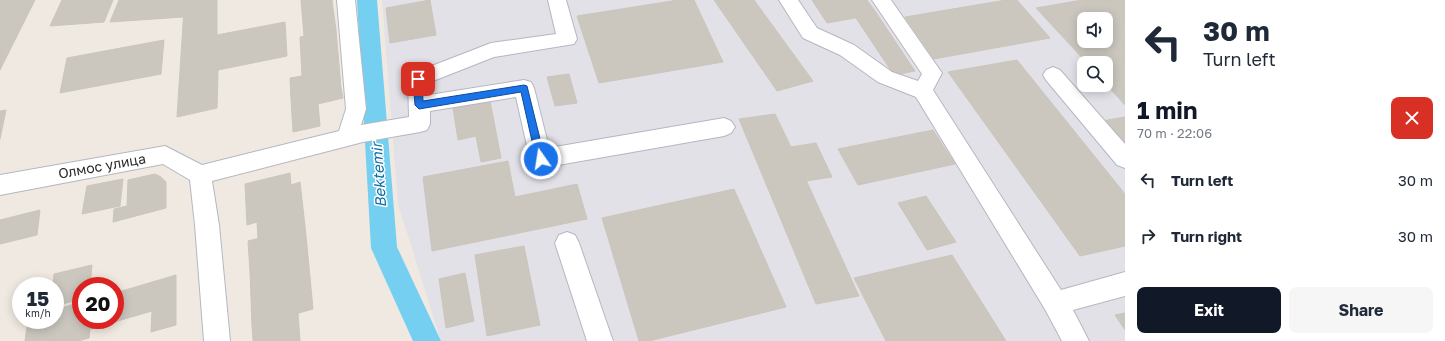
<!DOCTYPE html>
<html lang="en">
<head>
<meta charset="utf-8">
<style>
	:root { --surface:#fff; --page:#f6f6f7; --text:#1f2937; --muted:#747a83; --accent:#111827 }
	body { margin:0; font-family:"Golos Text",sans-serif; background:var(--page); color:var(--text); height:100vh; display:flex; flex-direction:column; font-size:15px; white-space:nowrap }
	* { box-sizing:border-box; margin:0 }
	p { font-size:13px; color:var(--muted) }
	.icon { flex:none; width:22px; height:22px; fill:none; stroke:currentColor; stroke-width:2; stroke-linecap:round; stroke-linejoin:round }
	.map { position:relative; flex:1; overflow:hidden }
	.drawer { display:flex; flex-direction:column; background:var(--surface); width:320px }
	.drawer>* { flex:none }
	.banner { background:#fff; color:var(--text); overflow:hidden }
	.tools { position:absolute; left:1077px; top:12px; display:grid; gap:8px }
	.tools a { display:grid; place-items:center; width:36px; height:36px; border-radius:8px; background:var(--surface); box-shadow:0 2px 10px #0003; font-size:20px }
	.speed { position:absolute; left:12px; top:277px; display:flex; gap:8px; font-size:20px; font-weight:700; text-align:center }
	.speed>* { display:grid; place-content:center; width:52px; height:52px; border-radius:50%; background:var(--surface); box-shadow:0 2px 10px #0003; line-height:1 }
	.speed small { font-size:10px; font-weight:400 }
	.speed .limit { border:6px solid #d22; background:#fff; color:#111 }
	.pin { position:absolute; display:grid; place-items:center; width:34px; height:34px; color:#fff; margin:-17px; border-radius:8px; box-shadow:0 2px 6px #0006 }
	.me { position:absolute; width:44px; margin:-22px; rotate:347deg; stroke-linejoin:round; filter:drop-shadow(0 0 3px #0008) }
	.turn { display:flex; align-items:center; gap:14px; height:84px; padding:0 12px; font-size:18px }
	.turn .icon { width:52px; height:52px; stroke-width:2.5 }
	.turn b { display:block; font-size:28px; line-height:34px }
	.round { display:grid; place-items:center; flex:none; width:42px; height:42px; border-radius:8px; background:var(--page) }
	.overview { display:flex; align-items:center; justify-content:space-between; height:68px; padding:0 12px }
	h1 { font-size:24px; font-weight:700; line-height:30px; color:var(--accent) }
	.primary-button { display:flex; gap:8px; margin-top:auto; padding:8px 12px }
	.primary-button a { flex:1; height:46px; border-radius:8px; background:var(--accent); color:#fff; font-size:16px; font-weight:700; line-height:46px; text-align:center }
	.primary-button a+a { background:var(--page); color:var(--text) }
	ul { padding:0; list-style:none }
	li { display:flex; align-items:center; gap:12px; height:56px; padding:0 12px }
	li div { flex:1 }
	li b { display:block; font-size:15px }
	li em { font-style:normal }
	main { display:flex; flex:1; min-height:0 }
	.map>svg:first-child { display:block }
	.industrial { fill:#e3e1e8; fill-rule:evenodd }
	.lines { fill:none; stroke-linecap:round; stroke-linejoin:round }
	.canal { fill:#75cff0; fill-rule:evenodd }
	.building { fill:#cbc7bf; stroke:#cbc5ba }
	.minor-casing { stroke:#b4b7c1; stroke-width:2 }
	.minor { fill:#fff; fill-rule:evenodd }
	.route { fill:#1a73e8; stroke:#114b97 }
	.labels { text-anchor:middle; stroke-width:3; stroke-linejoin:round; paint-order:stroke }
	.street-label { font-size:14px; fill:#2e2e2e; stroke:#fff }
	.water-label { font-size:15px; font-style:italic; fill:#0d6fa3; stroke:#fff }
</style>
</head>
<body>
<main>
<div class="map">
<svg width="1125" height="341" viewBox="0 0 1125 341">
	<rect width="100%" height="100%" fill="#efe9e1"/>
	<!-- industrial -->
	<path class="industrial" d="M382,0H1125V341H441L398,204ZM1084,19H1106V41H1084ZM1084,63H1106V85H1084Z"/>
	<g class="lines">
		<!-- canal -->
		<path class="canal" d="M357,0H377L397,247L441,341H413L371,248Z"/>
	</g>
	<!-- building -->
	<g class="building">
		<path d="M0,0H35L0,70Z"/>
		<path d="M62,0H113L104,22L50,26Z"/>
		<path d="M119,0H184L183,17L110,22Z"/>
		<path d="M184,0H217V2L184,9Z"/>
		<path d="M301,0H332L336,30L304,36Z"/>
		<path d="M430,0L436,35L390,43L386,8Z"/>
		<path d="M678,0H694L723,62L599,83L577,16Z"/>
		<path d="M714,0H754L813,81L777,91Z"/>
		<path d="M812,0H867L877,14L827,23Z"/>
		<path d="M1006,0H1017L1050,38L934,59L905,17Z"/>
		<path d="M1082,0L1100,19H1084V41H1106V25L1125,45V105L1106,84V63H1087L1036,8Z"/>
		<path d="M1082,0H1106L1125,19V45L1106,25V19H1100Z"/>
		<path d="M1106,0H1125V19Z"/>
		<path d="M217,2V35L285,22L287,56L218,70L217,108L177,117L184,9Z"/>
		<path d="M877,14L915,71L894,75L856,18Z"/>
		<path d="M336,30L341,88L291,99L290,78L302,76L300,37Z"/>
		<path d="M164,40L161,74L60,93L67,58Z"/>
		<path d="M1017,60L1125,194V246L1080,256L948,72Z"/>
		<path d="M569,74L577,103L555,106L547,77Z"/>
		<path d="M341,88L343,98L318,104L320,126L293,132L291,99Z"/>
		<path d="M490,101L501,158L481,162L476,136L458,140L453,108Z"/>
		<path d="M6,110L0,139V111Z"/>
		<path d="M775,114L791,147L859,296L816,304L739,119Z"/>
		<path d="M1125,117V148L1102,121Z"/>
		<path d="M933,130L955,164L858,185L838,149Z"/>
		<path d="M816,143L832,177L806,181L791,147Z"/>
		<path d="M508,161L515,197L577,184L587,219L432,251L423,177Z"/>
		<path d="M290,173L291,185L300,182L305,226L258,239L257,222L247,225L245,184Z"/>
		<path d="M155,174L161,177L166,182V208L113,222L114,209L127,206L128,180Z"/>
		<path d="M123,179L120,206L82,214L87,186Z"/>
		<path d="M734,189L786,307L649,341H639L602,218Z"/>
		<path d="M926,196L956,242L927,250L898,203Z"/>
		<path d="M40,210L37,235L0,244V220Z"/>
		<path d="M305,226L308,256L250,272L248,241Z"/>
		<path d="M524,246L540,325L487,336L475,255Z"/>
		<path d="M952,255L1006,341H886L854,278Z"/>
		<path d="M308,256L313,309L252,326L250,272Z"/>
		<path d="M92,265L90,286H81V299L55,306V286H53L54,274Z"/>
		<path d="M465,273L474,321L446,328L439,279Z"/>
		<path d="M176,275V325L151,332L152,311L90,329L89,338L78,341H25L28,320H55V310L81,302V320H115V293Z"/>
		<path d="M298,313L300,341H253L252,326Z"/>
		<path d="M1125,313V330L1115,315Z"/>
	</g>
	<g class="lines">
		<defs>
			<g id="minor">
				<path d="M337,0H355L366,109L361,125L409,117L408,79L411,74L491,43L556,34L548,0H566L577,39L574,44L494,57L428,83L429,95L524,80L531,82L534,88L549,148L724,118L731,121L735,127L731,133L724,136L541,168L533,165L530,159L516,97L430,111V124L427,130L420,132L363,142L212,181L219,225L230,341H204L195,225L190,180L163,164L0,195V175L165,146L202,165L339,131L346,109Z"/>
				<path d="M779,0H798L817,28L854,45L892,72L918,81L922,74L872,0H891L942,73L933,90L1061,290L1125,272V296L1073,310L1089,341H1062L1046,311L916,97L878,82L840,55L803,38Z"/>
				<path d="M1053,67L1060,70L1125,144V168L1117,165L1046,80L1043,75L1046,70Z"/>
				<path d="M567,232L575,235L579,243L613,341H587L555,243L559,235Z"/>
			</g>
		</defs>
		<!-- minor casing -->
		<use href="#minor" class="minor-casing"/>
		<!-- minor -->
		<use href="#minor" class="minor"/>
	</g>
	<!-- route -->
	<path class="route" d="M418,76L422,79L423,101L524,85L527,86L545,159L544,162L541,163L536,159L521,92L419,109L415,105L413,79Z"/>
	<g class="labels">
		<!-- street labels -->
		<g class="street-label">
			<text transform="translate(102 166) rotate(-10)" y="5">Олмос улица</text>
		</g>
		<!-- water labels -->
		<g class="water-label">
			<text transform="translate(379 175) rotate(-94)" y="5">Bektemir</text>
		</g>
	</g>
</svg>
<div class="tools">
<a><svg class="icon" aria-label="sound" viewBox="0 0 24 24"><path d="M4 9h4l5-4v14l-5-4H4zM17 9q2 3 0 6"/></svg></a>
<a><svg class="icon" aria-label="search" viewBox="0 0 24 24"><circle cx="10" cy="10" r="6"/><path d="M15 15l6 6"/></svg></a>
</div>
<div class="speed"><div>15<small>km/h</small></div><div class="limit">20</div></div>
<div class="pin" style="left:418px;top:79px;background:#d93025"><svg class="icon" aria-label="arrive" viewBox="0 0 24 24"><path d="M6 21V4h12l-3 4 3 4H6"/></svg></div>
<svg class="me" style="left:541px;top:159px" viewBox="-20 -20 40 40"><circle r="17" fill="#1a73e8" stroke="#fff" stroke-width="3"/><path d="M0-11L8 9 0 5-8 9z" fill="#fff"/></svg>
</div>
<section class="drawer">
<div class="banner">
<div class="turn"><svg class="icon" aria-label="left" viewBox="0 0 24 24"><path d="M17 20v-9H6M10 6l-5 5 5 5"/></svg><div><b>30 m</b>Turn left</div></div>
</div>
<div class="overview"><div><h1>1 min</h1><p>70 m · 22:06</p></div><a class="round" style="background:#d93025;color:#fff"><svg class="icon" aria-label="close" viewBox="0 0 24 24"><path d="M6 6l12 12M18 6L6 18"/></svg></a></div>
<ul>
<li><svg class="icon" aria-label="left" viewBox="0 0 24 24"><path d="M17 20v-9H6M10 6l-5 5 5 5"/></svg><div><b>Turn left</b></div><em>30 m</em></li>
<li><svg class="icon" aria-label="right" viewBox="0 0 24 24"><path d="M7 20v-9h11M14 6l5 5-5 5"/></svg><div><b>Turn right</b></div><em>30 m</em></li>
</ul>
<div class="primary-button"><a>Exit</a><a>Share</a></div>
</section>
</main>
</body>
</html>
